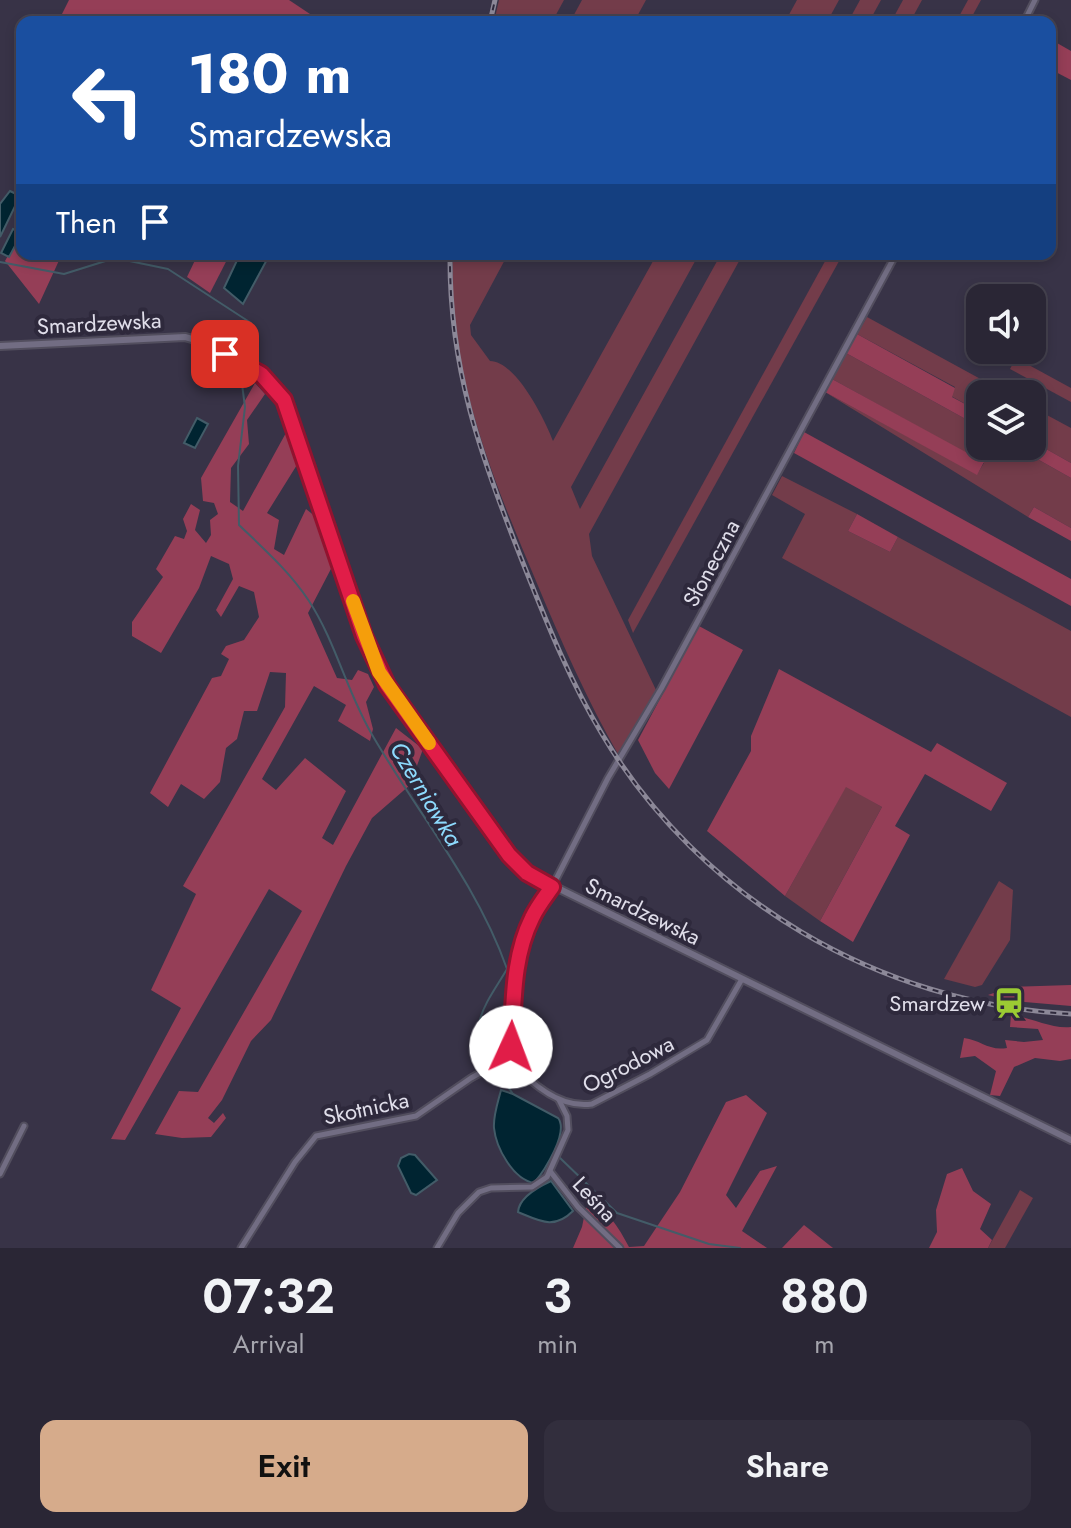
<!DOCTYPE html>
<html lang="en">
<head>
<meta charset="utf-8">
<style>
	:root { --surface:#2a2635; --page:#322e3d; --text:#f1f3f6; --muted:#a5a5ad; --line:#464350; --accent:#d6ab8b }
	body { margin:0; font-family:Jost,sans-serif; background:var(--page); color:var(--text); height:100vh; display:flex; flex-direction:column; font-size:30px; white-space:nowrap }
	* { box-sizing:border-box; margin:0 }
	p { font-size:26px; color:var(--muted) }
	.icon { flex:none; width:44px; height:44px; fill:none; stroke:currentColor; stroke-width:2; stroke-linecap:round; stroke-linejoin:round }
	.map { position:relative; height:1248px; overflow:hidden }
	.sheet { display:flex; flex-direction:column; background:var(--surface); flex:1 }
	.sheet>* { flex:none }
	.guide { position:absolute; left:16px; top:16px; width:1040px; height:244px; border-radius:16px; box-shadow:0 4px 12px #0003,0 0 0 2px var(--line); background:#1a4fa0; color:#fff; overflow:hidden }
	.buttons { position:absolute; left:966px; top:284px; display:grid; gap:16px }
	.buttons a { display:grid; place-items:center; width:80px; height:80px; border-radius:16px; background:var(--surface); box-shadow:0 4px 12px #0003,0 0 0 2px var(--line); font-size:40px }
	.pin { position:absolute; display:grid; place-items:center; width:68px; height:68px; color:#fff; margin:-34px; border-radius:16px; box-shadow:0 4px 12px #0006 }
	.me { position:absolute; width:88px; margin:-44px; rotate:2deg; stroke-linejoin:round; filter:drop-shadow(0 0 6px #0008) }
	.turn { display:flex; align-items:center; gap:28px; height:168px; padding:0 40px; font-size:36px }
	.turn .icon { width:104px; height:104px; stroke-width:2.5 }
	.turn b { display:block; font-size:56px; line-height:68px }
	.then { display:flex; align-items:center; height:76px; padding:0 40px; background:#0003; gap:16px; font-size:30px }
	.eta { display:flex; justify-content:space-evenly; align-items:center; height:136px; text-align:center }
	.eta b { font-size:48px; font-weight:600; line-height:56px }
	.button { display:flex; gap:16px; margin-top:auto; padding:16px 40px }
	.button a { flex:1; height:92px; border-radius:16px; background:var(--accent); color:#111; font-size:32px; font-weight:600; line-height:92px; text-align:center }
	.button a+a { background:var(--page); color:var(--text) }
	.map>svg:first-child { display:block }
	.green { fill:#733c4a }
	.forest { fill:#953e57 }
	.water { fill:#002431; stroke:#435c68; stroke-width:2 }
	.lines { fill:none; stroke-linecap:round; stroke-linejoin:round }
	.stream { stroke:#435c68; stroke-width:2 }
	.minor-casing { stroke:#524e5e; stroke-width:9 }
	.tertiary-casing { stroke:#524e5e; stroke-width:10 }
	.minor { stroke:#726d83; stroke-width:5 }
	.tertiary { stroke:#726d83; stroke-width:6 }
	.rail-casing { stroke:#8c8898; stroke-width:5 }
	.rail { stroke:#2e293c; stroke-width:2; stroke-dasharray:6; stroke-linecap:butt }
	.route-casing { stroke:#92132f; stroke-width:20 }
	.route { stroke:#e11d48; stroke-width:14 }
	.slow { stroke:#f59e0b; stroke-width:14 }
	.labels { text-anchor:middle; stroke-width:8; stroke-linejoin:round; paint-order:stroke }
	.street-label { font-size:22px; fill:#e0deea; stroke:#2e293c }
	.poi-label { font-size:22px; fill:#e0deea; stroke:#2e293c; text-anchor:end }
	.water-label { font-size:24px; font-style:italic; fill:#8ddafd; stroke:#2e293c }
</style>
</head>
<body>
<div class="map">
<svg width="1071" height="1248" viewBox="0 0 1071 1248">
	<rect width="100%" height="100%" fill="#383347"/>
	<!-- green -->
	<g class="green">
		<path d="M499,0H564L552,22H494Z"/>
		<path d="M582,0H646L634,22H570Z"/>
		<path d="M797,0H839L827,22H785Z"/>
		<path d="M860,0H881L869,22H848Z"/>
		<path d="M903,0H922L910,22H891Z"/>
		<path d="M968,0H981L969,22H956Z"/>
		<path d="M453,254H508L470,325L471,335L490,361C516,361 545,420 553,441L657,254H699L571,487L580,509L721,254H743L589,534L592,556L656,690L619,756C587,700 561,641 536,581C492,477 447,369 453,254Z"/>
		<path d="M829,254H843L633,633L628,620Z"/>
		<path d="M867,317L1008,394H980V412L951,396L955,387L857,334Z"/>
		<path d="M846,353L980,427V446H1014L1071,478V528L1034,507L1028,517L825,392L977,474L984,463L832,379Z"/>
		<path d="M1016,358L1071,388V402L1010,369Z"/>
		<path d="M1032,407L1071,428V463L1032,441Z"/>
		<path d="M782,476L857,514L848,531L890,552L898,537L1071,631V717L782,558L805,514L772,495Z"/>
		<path d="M846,786L882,807L820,921L785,896Z"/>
		<path d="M999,881L1013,890L1010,940L982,985L975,987L944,979Z"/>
		<path d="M1020,1190L1033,1198L1005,1248H988Z"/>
	</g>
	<!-- forest -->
	<g class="forest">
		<path d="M69,0H289L322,22H58Z"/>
		<path d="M1050,39L1071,51V80L1050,69Z"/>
		<path d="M22,231V254H62L39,304L5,261Z"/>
		<path d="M198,254H230L210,293L187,277Z"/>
		<path d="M857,334L955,388L952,397L980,412V427L846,353Z"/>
		<path d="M832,379L984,462L977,475L825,392Z"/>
		<path d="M255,383L265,394L247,420L249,444L231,468L230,502L243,511L287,431L300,460L267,513L279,520L274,549L284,555L306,509L316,517L333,565L308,613L337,678L352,680L358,670L368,674L374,687L366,702L373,729L370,741L338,721L346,705L314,686L262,779L276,790L305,758L346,791L322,838L333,845L396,728L423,749L410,785L372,818L346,866L271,1020L251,1041L222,1100L208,1118L214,1123L223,1113L226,1118L211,1137L182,1138L155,1134L179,1091L198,1092L302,911L269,889L125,1140L111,1139L181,1008L151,990L196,894L183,886L285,707L286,673L270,672L257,711H244L237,739L226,748L220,782L204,799L181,784L168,807L150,793L212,678L221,676L229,659L221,654L226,646L244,640L259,617L254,592L239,586L221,617L216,610L233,579L229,564L211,556L199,588L161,653L132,636V622L163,577L156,569L175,536L184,539L187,531L183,519L191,504L200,510L195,530L206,543L211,535L210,520L218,514L214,503L203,501L201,478Z"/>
		<path d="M804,432L1071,579V606L794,453Z"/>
		<path d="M1032,441L1071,463V478L1014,446H1032Z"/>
		<path d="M1034,507L1071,528V541L1028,517Z"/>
		<path d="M857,514L898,537L890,552L848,531Z"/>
		<path d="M699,626L743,650L669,789L655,773L638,740Z"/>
		<path d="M779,669L931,752L937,743L1007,783L991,811L925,774L895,826L910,835L853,942L820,921L882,807L846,787L785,896L707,831L751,751V736Z"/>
		<path d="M1071,985V1006L1013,1001L988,995L1011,987Z"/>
		<path d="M1011,1015C1033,1018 1051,1029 1071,1027V1059L1060,1061L1035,1058L1014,1067L1000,1096L990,1095L996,1071L975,1056L960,1058L964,1038C981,1040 988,1051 1007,1048L1005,1040L1024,1042L1043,1040L1038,1029L1010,1027Z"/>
		<path d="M746,1095L767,1113L726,1195L736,1208L760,1171L777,1166L742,1231L767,1248H573L582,1227L588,1197C608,1211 618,1226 629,1247L644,1246L680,1192L726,1102Z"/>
		<path d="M962,1168L973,1191L991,1204L980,1229L992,1240L988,1248H929L937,1232L936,1210L947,1174Z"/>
		<path d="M804,1225L833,1248H782Z"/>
	</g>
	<!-- water -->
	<g class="water">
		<path d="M10,191L20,196L0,237V204Z"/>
		<path d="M13,229L22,233L9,257L1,253Z"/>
		<path d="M240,254H270L243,304L224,288Z"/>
		<path d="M197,418L208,424L195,448L184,443Z"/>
		<path d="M501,1090L513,1094L558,1118C569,1132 545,1170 534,1183C513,1179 496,1148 494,1128C493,1116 498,1102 501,1090Z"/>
		<path d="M409,1154L415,1155L437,1180L416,1195L411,1193L398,1166L401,1158Z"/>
		<path d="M551,1181L573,1211C554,1230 540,1221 518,1212C519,1198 538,1187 551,1181Z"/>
	</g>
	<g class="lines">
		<!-- stream -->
		<g class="stream">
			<path d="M0,262L64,274L115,258L168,269L251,323L253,329L245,356"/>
			<path d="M240,369L245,407L238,466L239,525C264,549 290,572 309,601C336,642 348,696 374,738C419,815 477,884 507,969C489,1000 463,1028 490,1061"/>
			<path d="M495,1068L513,1094"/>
			<path d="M558,1156L617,1213L709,1244L740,1248"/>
		</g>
		<defs>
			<g id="minor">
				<path d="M1024,22L1035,0"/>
				<path d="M507,1056C527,1080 558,1109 592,1104L650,1074L707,1040L742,979"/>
				<path d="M550,1171L578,1207L620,1248"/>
				<path d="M0,1174L24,1126"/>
				<path d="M241,1248L295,1162L316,1136L416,1116L471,1078L498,1063L509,1052L514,983L531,919L552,887L608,778L661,689L896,254"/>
				<path d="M437,1248L458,1213L479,1192L491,1188L532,1187L547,1177L568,1130L567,1116L559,1100"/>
			</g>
			<path id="tertiary" d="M0,346L185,337C221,345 272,375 288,409L364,636L387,685L509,855L527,873L1071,1140"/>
		</defs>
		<!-- minor casing -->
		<use href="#minor" class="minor-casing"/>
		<!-- tertiary casing -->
		<use href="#tertiary" class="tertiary-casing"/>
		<!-- minor -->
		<use href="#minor" class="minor"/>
		<!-- tertiary -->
		<use href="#tertiary" class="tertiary"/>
		<defs>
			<g id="rail">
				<path d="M490,22L495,0"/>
				<path d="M450,254C449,368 480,454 521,558C545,618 568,678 602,734C700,899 880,1004 1071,1014"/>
			</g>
		</defs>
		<!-- rail casing -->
		<use href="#rail" class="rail-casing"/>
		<!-- rail -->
		<use href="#rail" class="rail"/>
	</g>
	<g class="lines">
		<defs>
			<path id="route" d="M225,354L261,374L284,400L364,636L387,685L509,855L527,873L552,887C545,897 537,907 532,918C512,958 514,1004 511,1047"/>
		</defs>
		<!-- route casing -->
		<use href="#route" class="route-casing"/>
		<!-- route -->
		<use href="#route" class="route"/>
		<!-- slow -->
		<path class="slow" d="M353,601L379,672L429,743"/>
	</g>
	<!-- icons -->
	<defs>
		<symbol id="station-bare" viewBox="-9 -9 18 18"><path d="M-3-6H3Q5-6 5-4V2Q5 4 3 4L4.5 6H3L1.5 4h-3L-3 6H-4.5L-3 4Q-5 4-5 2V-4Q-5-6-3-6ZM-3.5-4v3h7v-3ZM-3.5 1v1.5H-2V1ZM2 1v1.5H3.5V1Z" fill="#9bcb33" stroke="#2e293c" stroke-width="2.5" paint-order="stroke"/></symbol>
	</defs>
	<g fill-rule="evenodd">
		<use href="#station-bare" x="987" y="981" width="44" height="44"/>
	</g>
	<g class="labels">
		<!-- street labels -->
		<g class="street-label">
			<text transform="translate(99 323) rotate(-3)" y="8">Smardzewska</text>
			<text transform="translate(711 563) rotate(-62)" y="8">Słoneczna</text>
			<text transform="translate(643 911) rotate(26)" y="8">Smardzewska</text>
			<text transform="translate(628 1064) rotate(-27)" y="8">Ogrodowa</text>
			<text transform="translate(366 1108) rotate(-12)" y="8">Skotnicka</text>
			<text transform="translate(595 1199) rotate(47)" y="8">Leśna</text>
		</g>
		<!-- poi labels -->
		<g class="poi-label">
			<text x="985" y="1011">Smardzew</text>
		</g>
		<!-- water labels -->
		<g class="water-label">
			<text transform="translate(426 794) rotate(59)" y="8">Czerniawka</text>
		</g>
	</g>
</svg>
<div class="buttons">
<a><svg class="icon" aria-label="sound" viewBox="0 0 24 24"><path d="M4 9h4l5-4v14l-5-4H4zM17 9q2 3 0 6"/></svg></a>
<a><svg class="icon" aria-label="layers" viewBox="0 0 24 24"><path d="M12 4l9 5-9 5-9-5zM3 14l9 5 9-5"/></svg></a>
</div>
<div class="pin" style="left:225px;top:354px;background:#d93025"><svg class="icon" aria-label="arrive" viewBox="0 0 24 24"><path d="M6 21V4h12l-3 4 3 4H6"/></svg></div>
<svg class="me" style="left:511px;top:1047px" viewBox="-20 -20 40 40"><circle r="19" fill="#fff"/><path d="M0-13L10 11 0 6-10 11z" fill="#e11d48"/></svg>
<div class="guide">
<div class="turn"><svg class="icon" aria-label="left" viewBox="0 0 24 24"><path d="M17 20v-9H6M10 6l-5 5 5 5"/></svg><div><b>180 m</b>Smardzewska</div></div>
<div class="then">Then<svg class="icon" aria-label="arrive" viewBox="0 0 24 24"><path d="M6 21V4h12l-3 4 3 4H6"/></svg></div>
</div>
</div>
<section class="sheet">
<div class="eta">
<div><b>07:32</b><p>Arrival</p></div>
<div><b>3</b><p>min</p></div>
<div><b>880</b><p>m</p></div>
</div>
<div class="button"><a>Exit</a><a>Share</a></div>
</section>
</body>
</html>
